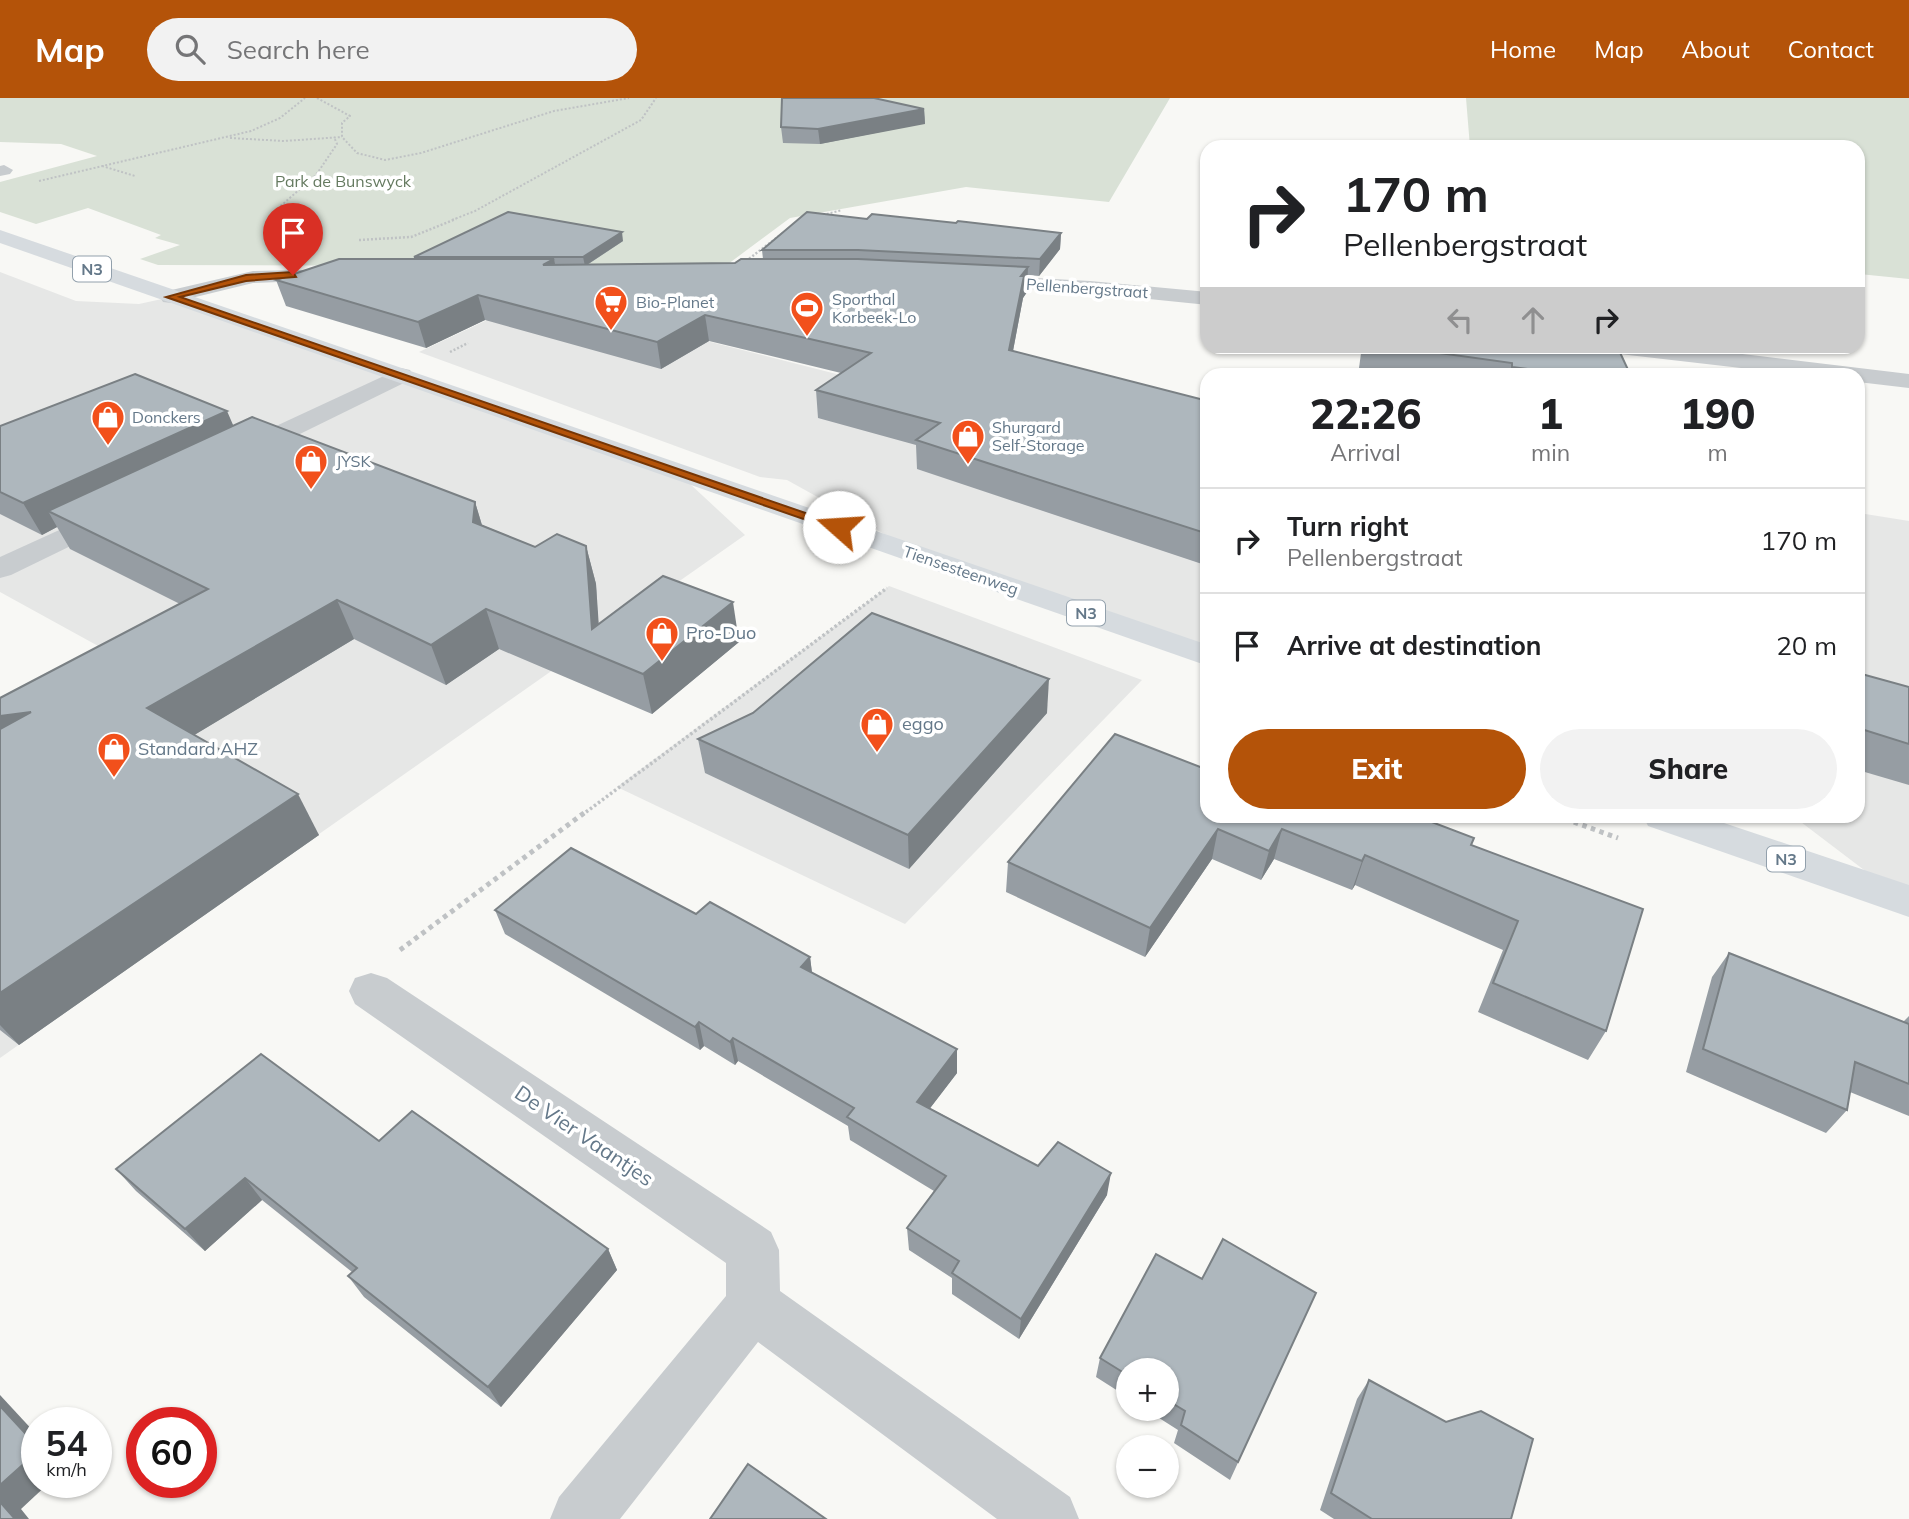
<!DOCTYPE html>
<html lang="en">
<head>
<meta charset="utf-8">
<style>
	:root { --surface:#fff; --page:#f2f2f2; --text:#202124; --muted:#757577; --line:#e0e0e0; --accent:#b45309 }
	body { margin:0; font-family:Mulish,sans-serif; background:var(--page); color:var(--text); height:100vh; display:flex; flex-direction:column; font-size:26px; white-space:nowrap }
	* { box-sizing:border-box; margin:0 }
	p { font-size:23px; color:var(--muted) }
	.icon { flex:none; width:38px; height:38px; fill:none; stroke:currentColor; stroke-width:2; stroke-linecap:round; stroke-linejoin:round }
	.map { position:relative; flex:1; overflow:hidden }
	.panel { position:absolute; left:1200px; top:270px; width:665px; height:455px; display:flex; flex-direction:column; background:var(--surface); border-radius:21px; box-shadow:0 2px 5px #0004 }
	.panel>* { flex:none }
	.top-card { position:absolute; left:1200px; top:42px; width:665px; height:214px; border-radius:21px; box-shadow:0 2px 5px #0004; background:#fff; color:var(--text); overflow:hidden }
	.controls { position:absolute; left:1116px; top:1260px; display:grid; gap:14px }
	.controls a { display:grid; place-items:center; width:63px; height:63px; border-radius:50%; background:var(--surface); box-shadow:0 2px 5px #0004; font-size:35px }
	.speed { position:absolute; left:21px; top:1309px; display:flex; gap:14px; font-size:35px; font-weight:700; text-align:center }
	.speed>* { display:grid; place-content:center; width:91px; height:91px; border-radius:50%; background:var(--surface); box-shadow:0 2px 5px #0004; line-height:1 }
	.speed small { font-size:18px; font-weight:400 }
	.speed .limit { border:10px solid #d22; background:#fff; color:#111 }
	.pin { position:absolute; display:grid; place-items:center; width:60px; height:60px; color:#fff; margin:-72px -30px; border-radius:50% 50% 50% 0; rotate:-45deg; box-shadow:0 0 7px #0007 }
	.pin .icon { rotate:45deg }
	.me { position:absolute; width:77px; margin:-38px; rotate:289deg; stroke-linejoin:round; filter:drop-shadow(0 0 5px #0008) }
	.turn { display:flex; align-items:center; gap:24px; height:147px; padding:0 28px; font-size:32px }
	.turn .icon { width:91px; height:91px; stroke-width:2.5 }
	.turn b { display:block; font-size:49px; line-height:60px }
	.lanes { display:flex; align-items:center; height:66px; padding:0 28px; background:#0003; justify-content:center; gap:35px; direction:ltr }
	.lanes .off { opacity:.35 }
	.eta { display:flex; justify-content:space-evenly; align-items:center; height:119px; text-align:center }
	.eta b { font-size:42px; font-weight:800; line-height:49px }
	.action { display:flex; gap:14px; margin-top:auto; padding:14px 28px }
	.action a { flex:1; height:80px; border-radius:42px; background:var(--accent); color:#fff; font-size:28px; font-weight:800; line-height:80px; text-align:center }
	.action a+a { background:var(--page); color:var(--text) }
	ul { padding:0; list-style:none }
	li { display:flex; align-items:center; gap:21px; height:105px; padding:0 28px; border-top:2px solid var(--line) }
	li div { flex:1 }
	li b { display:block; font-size:26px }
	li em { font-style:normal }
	header { display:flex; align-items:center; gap:42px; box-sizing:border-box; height:98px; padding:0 35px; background:var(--accent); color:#fff }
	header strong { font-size:33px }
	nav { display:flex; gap:38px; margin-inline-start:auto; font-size:24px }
	.search { width:490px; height:63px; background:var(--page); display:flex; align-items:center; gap:18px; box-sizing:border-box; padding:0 24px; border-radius:38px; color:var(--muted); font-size:26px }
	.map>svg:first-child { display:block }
	.built { fill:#e6e7e6 }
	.green { fill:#d9e1d6 }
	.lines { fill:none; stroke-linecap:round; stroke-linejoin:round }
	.path-far3 { stroke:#bfc2c4; stroke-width:2; stroke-dasharray:2 2; stroke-linecap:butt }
	.path-far2 { stroke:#bfc2c4; stroke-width:2.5; stroke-dasharray:2 2; stroke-linecap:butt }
	.path-far1 { stroke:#bfc2c4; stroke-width:3.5; stroke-dasharray:2.5 2.5; stroke-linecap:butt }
	.path { stroke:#bfc2c4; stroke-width:5; stroke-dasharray:4.5 4.5; stroke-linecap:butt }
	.minor { fill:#c8cccf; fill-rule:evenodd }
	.major { fill:#d6dbdf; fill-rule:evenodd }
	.wall { fill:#969da3 }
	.shaded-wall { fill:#7a8084 }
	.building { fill:#aeb7bd; stroke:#7a8084; stroke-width:2 }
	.route { fill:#b45309; stroke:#753606; stroke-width:2 }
	.labels { text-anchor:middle; stroke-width:7; stroke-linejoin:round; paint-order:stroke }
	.far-park-label { font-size:16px; fill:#657a60; stroke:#fff }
	.shield { fill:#fff; stroke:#92a0ac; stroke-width:2 }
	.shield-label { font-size:16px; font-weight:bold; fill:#647889 }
	.far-street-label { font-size:16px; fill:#647889; stroke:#fff }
	.far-poi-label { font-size:16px; fill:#647889; stroke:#fff; text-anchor:start }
	.poi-label { font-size:18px; fill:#647889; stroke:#fff; text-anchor:start }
	.near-street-label { font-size:21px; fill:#647889; stroke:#fff }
</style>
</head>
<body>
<header>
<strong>Map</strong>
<div class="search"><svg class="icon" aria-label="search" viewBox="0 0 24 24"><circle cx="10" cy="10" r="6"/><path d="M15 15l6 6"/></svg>Search here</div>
<nav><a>Home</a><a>Map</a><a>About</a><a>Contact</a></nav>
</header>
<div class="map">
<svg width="1909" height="1421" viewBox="0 0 1909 1421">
	<rect width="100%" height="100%" fill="#f8f8f5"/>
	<!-- built -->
	<g class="built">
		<path d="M0,174L76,203L139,206L171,199L675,372L745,437L0,960V634L120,560L0,494Z"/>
		<path d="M500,216L687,238L856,281L1207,314V558L929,461L787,382L760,379L419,254Z"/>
		<path d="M1859,415L1909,423V802L1901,800L1793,718H1858Z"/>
		<path d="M889,488L1142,582L905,826L617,689Z"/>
	</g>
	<!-- green -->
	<g class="green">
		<path d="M0,0H1170L1109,104L966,89L790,120L724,169L158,167L140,161L180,147L155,140L161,137L88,110L36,126L0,114V84L97,58L61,46L0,44Z"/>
		<path d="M1466,0H1909V181L1859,176L1858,49H1470Z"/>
	</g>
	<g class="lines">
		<!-- path-far3 -->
		<g class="path-far3">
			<path d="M317,0L350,18L342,25V39L357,55L385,62L421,55L554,13L629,0"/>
			<path d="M230,40L284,43L342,39"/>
			<path d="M102,68L135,78"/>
			<path d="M39,83L251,33L280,20L305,0"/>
			<path d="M819,118L842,112"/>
			<path d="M277,122L276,112L316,77L337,46L334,39"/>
			<path d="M452,122L475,113L641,22L656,0"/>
		</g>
		<!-- path-far2 -->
		<g class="path-far2">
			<path d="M277,121L279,134L305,138"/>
			<path d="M359,142L411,139L456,121"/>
			<path d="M746,163L783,135"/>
			<path d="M450,254L468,245"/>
		</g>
		<!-- path-far1 -->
		<path class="path-far1" d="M582,717L887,490"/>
		<!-- path -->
		<g class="path">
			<path d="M1557,718L1618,740"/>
			<path d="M400,852L584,715"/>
		</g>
		<!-- minor -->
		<g class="minor">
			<path d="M4,67L13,72L10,76L0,78V68Z"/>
			<path d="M345,171L352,173L355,177L352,181L253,185L171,205L163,204L160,199L163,194L253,173Z"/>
			<path d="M976,177L1090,183L1208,194V207L1090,195L969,187L965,183L969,179Z"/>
			<path d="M1600,248H1676L1909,276V290L1858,284V276H1793L1611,255L1603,253Z"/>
			<path d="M401,270L410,272L413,277L410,282L251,360L242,362L233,360L229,354L233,348Z"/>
			<path d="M112,408L122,411L126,417L122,423L11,477L0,480V459Z"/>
			<path d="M371,875L387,880L771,1134L779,1152L780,1193L1070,1399L1079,1421H997L758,1244L620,1421H550L559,1399L726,1198V1165L355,906L349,893L355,880Z"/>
		</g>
		<!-- major -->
		<g class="major">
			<path d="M0,132L1208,547V568L0,145Z"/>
			<path d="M1643,718H1703L1909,787V819L1648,728Z"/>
		</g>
	</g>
	<!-- wall -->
	<g class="wall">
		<path d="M924,10L925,25L820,46L783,45L781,29Z"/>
		<path d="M867,121L1061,135L1060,151L1039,178L1028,177L1027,194L1023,200L1013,253L1208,303V468L917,371L916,347L818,320L816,292L841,275L709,243L661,271L485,222L426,250L286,208L276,182L414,161V159L623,143L587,167L735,165L763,161L762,152Z"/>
		<path d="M1362,248H1617L1630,276H1407L1359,270Z"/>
		<path d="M233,327L475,404L482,427L535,449L586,448L596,486L598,526L739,544L652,616L499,551L446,587L354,541L194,637L319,737L19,947L0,932V600L180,506L70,451L57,429L42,437L0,416V328Z"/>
		<path d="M1858,575L1909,589V687L1858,672Z"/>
		<path d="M1047,615L909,771L705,675L698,641Z"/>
		<path d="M1208,718L1474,740L1471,747L1606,933L1588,962L1478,914L1503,852L1355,787L1352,792L1274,761L1261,782L1212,761L1145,859L1006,794L1008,764Z"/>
		<path d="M495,812L696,816L810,859L812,875L957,975L930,1010L1038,1068L1107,1097L1019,1241L952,1196V1180L909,1152L907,1130L934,1093L850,1042L848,1028L738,963L735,967L704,948L700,952L505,836Z"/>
		<path d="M1729,855L1903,924L1909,918V1018L1850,994L1847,1012L1826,1035L1686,974L1712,879Z"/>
		<path d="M379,1043L608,1151L617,1172L501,1309L364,1199L348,1178L352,1174L262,1102L205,1153L136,1093L116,1071Z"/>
		<path d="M1202,1181L1316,1195L1230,1382L1174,1345L1178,1332L1145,1311H1167V1272H1129V1300L1096,1279L1100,1260Z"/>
		<path d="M1369,1282L1511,1421H1334L1320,1412L1357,1301Z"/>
	</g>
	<!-- shaded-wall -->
	<g class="shaded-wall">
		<path d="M924,11L925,26L820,46L818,31Z"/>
		<path d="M622,134L623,143L585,168L583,159Z"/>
		<path d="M1061,135L1060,151L1039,178L1040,161Z"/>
		<path d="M554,161L559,186L543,167Z"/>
		<path d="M1028,169L1027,194L1023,200L1008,279L1009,252L1021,178Z"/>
		<path d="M478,197L485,222L426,250L418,224Z"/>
		<path d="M705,217L709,243L661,271L657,244Z"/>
		<path d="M227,313L240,343L48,413L57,429L42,437L23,405Z"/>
		<path d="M475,404L486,441L473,424Z"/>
		<path d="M586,448L596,486L601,559L592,531Z"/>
		<path d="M337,502L354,541L171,651L147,610Z"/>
		<path d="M733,504L739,544L652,616L643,576Z"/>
		<path d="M486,511L499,551L446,587L431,547Z"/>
		<path d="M1049,581L1047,615L909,771L908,737Z"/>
		<path d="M31,614L0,662V618Z"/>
		<path d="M298,696L319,737L19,947L0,927V895Z"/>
		<path d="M1218,731L1212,761L1145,859L1150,830Z"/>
		<path d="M1282,731L1274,761L1261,782L1269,753Z"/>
		<path d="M1365,757L1355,787L1352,792L1362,763Z"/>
		<path d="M810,859L813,883L801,869Z"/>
		<path d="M699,924L704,948L700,952L695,929Z"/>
		<path d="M733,940L738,963L735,967L730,944Z"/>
		<path d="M957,951V975L918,1026L917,1004Z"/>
		<path d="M1111,1075L1107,1097L1019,1241L1021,1221Z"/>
		<path d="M245,1080L262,1102L205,1153L185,1131Z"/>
		<path d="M608,1151L617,1172L501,1309L488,1289Z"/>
		<path d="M0,1297L37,1337V1348L0,1308Z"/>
		<path d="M37,1354V1384H50L21,1411L29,1421H15L0,1404V1387Z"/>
	</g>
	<!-- building -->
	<g class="building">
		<path d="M782,0H874L924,11L818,31L781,29Z"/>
		<path d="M508,114L622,134L583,159H414Z"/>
		<path d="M807,114L867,121L872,116L956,125L958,123L1061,135L1040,161L858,152H762Z"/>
		<path d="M339,161H554L543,167L735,165L741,161H858L1028,169L1021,178H1024L1009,252L1208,303V436L916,342L940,325L816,292L871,255L705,217L657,244L478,197L418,224L276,182Z"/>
		<path d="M1389,248H1617L1630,276H1565L1512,269V265Z"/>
		<path d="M135,276L227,313L23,405L0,394V328Z"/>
		<path d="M252,319L475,404L473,424L535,449L557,436L586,448L592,531L663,478L733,504L643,576L486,511L431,547L337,502L147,610L298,696L0,895V631L31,614L0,618V600L208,491L48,413Z"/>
		<path d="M872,515L1049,581L908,737L698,641L753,615Z"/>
		<path d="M1858,575L1909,589V646L1858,630Z"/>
		<path d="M1115,636L1208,672V718H1416L1474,740L1471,747L1643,811L1606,933L1493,885L1518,823L1365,757L1362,763L1282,731L1269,753L1218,731L1150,830L1008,764Z"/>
		<path d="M571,750L696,816L710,804L810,859L801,869L957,951L917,1004L1038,1068L1058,1044L1111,1075L1021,1221L952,1175L959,1163L907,1130L946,1078L847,1019L854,1010L733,940L730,944L699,924L695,929L495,812Z"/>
		<path d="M1729,855L1909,926V986L1855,964L1847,1012L1703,951Z"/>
		<path d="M261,956L379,1043L412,1013L608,1151L488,1289L348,1178L357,1170L245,1080L185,1131L116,1071Z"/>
		<path d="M1223,1141L1316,1195L1238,1364L1181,1327L1185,1313L1167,1302V1272H1129V1278L1100,1260L1156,1156L1202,1181Z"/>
		<path d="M1369,1282L1446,1324L1481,1313L1533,1341L1511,1421H1372L1331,1395Z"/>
		<path d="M0,1308L37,1348V1354L0,1387Z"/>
		<path d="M748,1366L826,1421H710Z"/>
		<path d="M0,1404L15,1421H0Z"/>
	</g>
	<!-- route -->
	<path class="route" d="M293,174L296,179L246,183L180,199L846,429L835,432L166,199L246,177Z"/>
	<!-- icons -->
	<defs>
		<symbol id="supermarket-pin" viewBox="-11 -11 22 30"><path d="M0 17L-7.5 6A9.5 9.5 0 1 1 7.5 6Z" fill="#f2501b" stroke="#fff"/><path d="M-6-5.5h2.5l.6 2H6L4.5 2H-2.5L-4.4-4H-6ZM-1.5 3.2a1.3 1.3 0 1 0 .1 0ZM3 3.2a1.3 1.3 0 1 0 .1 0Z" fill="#fff"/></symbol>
		<symbol id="stadium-pin" viewBox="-11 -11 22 30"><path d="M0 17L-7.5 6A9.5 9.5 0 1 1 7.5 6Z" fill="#f2501b" stroke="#fff"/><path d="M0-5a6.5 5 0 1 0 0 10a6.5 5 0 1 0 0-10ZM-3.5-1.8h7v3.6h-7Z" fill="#fff"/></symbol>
		<symbol id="shop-pin" viewBox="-11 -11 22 30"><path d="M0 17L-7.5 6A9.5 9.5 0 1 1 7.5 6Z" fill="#f2501b" stroke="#fff"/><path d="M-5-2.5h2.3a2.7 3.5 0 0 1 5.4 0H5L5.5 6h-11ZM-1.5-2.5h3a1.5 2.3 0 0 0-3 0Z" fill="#fff"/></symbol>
	</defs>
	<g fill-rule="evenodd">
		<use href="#supermarket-pin" x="592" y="185" width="38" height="52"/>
		<use href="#stadium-pin" x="788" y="191" width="38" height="52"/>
		<use href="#shop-pin" x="89" y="300" width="38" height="52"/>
		<use href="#shop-pin" x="949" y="319" width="38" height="52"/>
		<use href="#shop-pin" x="292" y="344" width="38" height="52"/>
		<use href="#shop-pin" x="643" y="516" width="38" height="52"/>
		<use href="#shop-pin" x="858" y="607" width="38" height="52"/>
		<use href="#shop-pin" x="95" y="632" width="38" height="52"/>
	</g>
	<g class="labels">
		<!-- far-park labels -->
		<g class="far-park-label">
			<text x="343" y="89">Park de Bunswyck</text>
		</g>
		<!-- shield labels -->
		<g class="shield">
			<rect x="73" y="158.5" width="38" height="25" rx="5"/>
			<rect x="1067" y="502.5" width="38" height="25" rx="5"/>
			<rect x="1767" y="748.5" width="38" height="25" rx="5"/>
		</g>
		<g class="shield-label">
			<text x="92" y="177">N3</text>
			<text x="1086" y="521">N3</text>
			<text x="1786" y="767">N3</text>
		</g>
		<!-- far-street labels -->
		<g class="far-street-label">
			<text transform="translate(1087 190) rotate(4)" y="6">Pellenbergstraat</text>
			<text transform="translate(961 472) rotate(19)" y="6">Tiensesteenweg</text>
		</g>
		<!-- far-poi labels -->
		<g class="far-poi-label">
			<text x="832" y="207">Sporthal<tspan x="832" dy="18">Korbeek-Lo</tspan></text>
			<text x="636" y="210">Bio-Planet</text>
			<text x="132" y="325">Donckers</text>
			<text x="992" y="335">Shurgard<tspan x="992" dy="18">Self-Storage</tspan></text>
			<text x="336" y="369">JYSK</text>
		</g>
		<!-- poi labels -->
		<g class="poi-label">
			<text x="686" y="541">Pro-Duo</text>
			<text x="902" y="632">eggo</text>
			<text x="138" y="657">Standard AHZ</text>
		</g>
		<!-- near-street labels -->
		<g class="near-street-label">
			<text transform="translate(584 1038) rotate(34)" y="7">De Vier Vaantjes</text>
		</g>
	</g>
</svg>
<div class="controls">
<a>+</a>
<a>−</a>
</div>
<div class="speed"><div>54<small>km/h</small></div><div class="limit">60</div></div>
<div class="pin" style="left:293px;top:177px;background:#d93025"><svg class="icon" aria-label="arrive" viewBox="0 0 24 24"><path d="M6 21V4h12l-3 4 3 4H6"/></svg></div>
<svg class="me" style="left:839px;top:429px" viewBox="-20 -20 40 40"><circle r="19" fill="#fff"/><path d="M0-13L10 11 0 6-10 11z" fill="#b45309"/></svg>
<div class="top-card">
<div class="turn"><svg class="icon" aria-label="right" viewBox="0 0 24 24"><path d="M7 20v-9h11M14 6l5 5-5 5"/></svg><div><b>170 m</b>Pellenbergstraat</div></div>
<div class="lanes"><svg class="icon off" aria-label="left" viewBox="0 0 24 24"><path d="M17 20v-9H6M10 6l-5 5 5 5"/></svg><svg class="icon off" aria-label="ahead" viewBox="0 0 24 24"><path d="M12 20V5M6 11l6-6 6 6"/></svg><svg class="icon" aria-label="right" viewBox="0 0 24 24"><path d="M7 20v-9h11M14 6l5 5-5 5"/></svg></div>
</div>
<section class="panel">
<div class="eta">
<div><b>22:26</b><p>Arrival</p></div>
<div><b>1</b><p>min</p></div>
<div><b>190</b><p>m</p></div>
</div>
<ul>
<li><svg class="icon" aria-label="right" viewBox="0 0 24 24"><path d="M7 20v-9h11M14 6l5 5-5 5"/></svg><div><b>Turn right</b><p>Pellenbergstraat</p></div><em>170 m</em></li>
<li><svg class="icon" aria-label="arrive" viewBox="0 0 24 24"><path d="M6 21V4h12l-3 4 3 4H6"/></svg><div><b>Arrive at destination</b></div><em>20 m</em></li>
</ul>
<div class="action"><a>Exit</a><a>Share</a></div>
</section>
</div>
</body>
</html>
